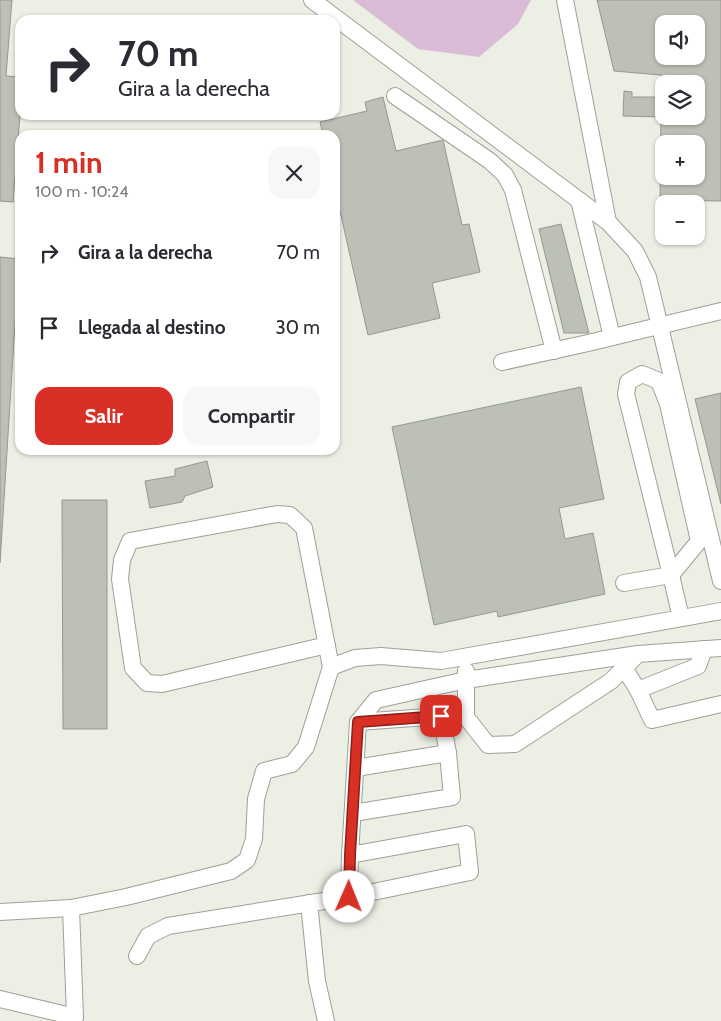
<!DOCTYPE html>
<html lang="es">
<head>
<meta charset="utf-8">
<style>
	:root { --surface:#fff; --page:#f7f7f7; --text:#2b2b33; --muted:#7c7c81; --accent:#d93025 }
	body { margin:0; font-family:Cabin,sans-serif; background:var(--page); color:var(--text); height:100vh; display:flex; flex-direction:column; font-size:19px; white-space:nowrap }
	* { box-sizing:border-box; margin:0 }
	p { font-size:16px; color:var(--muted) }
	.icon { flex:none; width:28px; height:28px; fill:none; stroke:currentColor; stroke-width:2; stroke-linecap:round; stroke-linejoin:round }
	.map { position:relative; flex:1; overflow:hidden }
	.details { position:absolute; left:15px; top:130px; width:325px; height:325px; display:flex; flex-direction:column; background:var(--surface); border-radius:15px; box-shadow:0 1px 4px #0004 }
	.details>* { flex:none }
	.guide { position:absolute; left:15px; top:15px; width:325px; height:105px; border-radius:15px; box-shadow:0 1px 4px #0004; background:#fff; color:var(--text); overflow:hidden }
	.controls { position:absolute; left:655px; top:15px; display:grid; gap:10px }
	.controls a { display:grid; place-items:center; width:50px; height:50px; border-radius:10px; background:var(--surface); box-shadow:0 1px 4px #0004; font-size:25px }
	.pin { position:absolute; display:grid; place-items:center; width:42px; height:42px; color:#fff; margin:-21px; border-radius:10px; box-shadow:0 2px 8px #0006 }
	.me { position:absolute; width:55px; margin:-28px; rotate:1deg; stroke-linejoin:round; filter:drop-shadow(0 0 4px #0008) }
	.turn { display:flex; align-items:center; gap:18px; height:105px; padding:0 20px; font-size:22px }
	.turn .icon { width:65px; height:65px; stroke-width:2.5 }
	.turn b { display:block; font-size:35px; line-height:42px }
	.round { display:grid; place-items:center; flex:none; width:52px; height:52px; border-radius:15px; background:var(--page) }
	.headline { display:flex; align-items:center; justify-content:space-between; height:85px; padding:0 20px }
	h1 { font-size:30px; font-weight:700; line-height:38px; color:var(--accent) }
	.primary-button { display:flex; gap:10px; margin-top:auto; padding:10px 20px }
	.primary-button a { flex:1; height:58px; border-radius:15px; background:var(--accent); color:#fff; font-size:20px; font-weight:700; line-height:58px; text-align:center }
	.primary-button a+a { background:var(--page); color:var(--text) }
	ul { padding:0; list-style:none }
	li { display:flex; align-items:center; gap:15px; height:75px; padding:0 20px }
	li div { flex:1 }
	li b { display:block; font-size:19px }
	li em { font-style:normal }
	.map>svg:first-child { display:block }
	.green { fill:#dabcd7 }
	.building { fill:#bcc0b6; stroke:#94988e; fill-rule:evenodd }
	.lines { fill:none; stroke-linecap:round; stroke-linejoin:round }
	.minor-casing { stroke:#9da197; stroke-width:18 }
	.minor { stroke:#fff; stroke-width:16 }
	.route-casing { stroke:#8d1f18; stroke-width:12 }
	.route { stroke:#d93025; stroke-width:9 }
</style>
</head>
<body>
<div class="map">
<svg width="721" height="1021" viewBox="0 0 721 1021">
	<rect width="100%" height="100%" fill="#ebefe4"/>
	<!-- green -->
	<path class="green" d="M353,0H531L518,24L479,57L418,49Z"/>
	<!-- building -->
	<g class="building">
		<path d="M0,0H12L6,76L20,77V115L13,202L0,201Z"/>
		<path d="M597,0H721V201L660,200L661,117L623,116L624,91L632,92V97H661V75L614,71ZM664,24H696V56H664ZM664,84H696V116H664ZM664,144H696V176H664Z"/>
		<path d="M383,97L396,151L443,140L462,225L469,224L480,272L432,283L440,318L368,335L335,189V135H323L320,122L367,111L365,102Z"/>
		<path d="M561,224L589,333H564L539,229Z"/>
		<path d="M0,257L19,259L0,563Z"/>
		<path d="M581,387L604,499L559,508L565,539L593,533L605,594L498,617L497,611L434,625L392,427Z"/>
		<path d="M721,393V504L695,399Z"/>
		<path d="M207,461L213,487L185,496L182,502L150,508L145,481L175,476V469Z"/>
		<path d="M62,500H107V729H63Z"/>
	</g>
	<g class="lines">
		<defs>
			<g id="minor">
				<path d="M312,0L608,222L635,251L648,277L721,581"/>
				<path d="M565,0L608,222"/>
				<path d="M395,96L490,161L505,175L513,190L554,351"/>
				<path d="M579,200L612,337"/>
				<path d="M502,362L588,343L721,311"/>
				<path d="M642,374L659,381L668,404L699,541L671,575L626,394L628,382Z"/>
				<path d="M624,583L671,575L681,618"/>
				<path d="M327,645L162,684L147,683L133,668L120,579L122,560L130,541L277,514L290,515L304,528L331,667"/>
				<path d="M624,668L638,690L652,720L721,704"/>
				<path d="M466,671V717L488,745L515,744L611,681L638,654L721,648"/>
				<path d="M638,690L698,666L704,649"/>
				<path d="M358,722L441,716L448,753"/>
				<path d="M353,813L452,797L448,753L356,768"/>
				<path d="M350,855L466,834L470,872L349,897L350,855L358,722L376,700L466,680L638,654"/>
				<path d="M309,903L317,981L326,1021"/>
				<path d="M0,912L71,908"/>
				<path d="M137,956L148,936L168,926L349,897"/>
				<path d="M0,999L75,1017"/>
				<path d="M72,1021L75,1017L71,908L126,897L231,871L247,860L254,839L256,799L264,771L292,764L306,747L331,667L355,658L381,656L441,661L721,611"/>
			</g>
		</defs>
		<!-- minor casing -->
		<use href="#minor" class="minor-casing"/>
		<!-- minor -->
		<use href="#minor" class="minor"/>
	</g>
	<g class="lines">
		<defs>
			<path id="route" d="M349,897L350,855L358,722L441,716"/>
		</defs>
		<!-- route casing -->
		<use href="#route" class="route-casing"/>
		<!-- route -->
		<use href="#route" class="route"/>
	</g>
</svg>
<div class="controls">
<a><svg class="icon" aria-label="sound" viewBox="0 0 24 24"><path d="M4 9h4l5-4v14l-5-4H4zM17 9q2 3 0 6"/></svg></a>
<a><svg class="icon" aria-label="layers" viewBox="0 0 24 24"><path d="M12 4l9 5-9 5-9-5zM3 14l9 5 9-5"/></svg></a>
<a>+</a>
<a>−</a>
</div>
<div class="pin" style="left:441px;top:716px;background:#d93025"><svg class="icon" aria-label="arrive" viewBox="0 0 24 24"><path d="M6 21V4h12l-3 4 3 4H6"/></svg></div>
<svg class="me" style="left:349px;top:897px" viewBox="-20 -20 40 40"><circle r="19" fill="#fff"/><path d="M0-13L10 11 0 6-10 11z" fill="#d93025"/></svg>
<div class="guide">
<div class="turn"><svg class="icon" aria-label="right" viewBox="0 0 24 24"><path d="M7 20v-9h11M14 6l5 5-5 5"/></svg><div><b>70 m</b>Gira a la derecha</div></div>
</div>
<section class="details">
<div class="headline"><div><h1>1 min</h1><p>100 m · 10:24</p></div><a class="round"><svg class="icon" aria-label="close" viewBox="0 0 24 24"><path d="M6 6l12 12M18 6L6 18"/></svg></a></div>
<ul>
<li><svg class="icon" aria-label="right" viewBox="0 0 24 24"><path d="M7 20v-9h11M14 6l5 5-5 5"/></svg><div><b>Gira a la derecha</b></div><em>70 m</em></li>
<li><svg class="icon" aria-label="arrive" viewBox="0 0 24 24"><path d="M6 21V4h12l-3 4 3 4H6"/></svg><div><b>Llegada al destino</b></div><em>30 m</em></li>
</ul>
<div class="primary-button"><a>Salir</a><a>Compartir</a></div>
</section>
</div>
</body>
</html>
